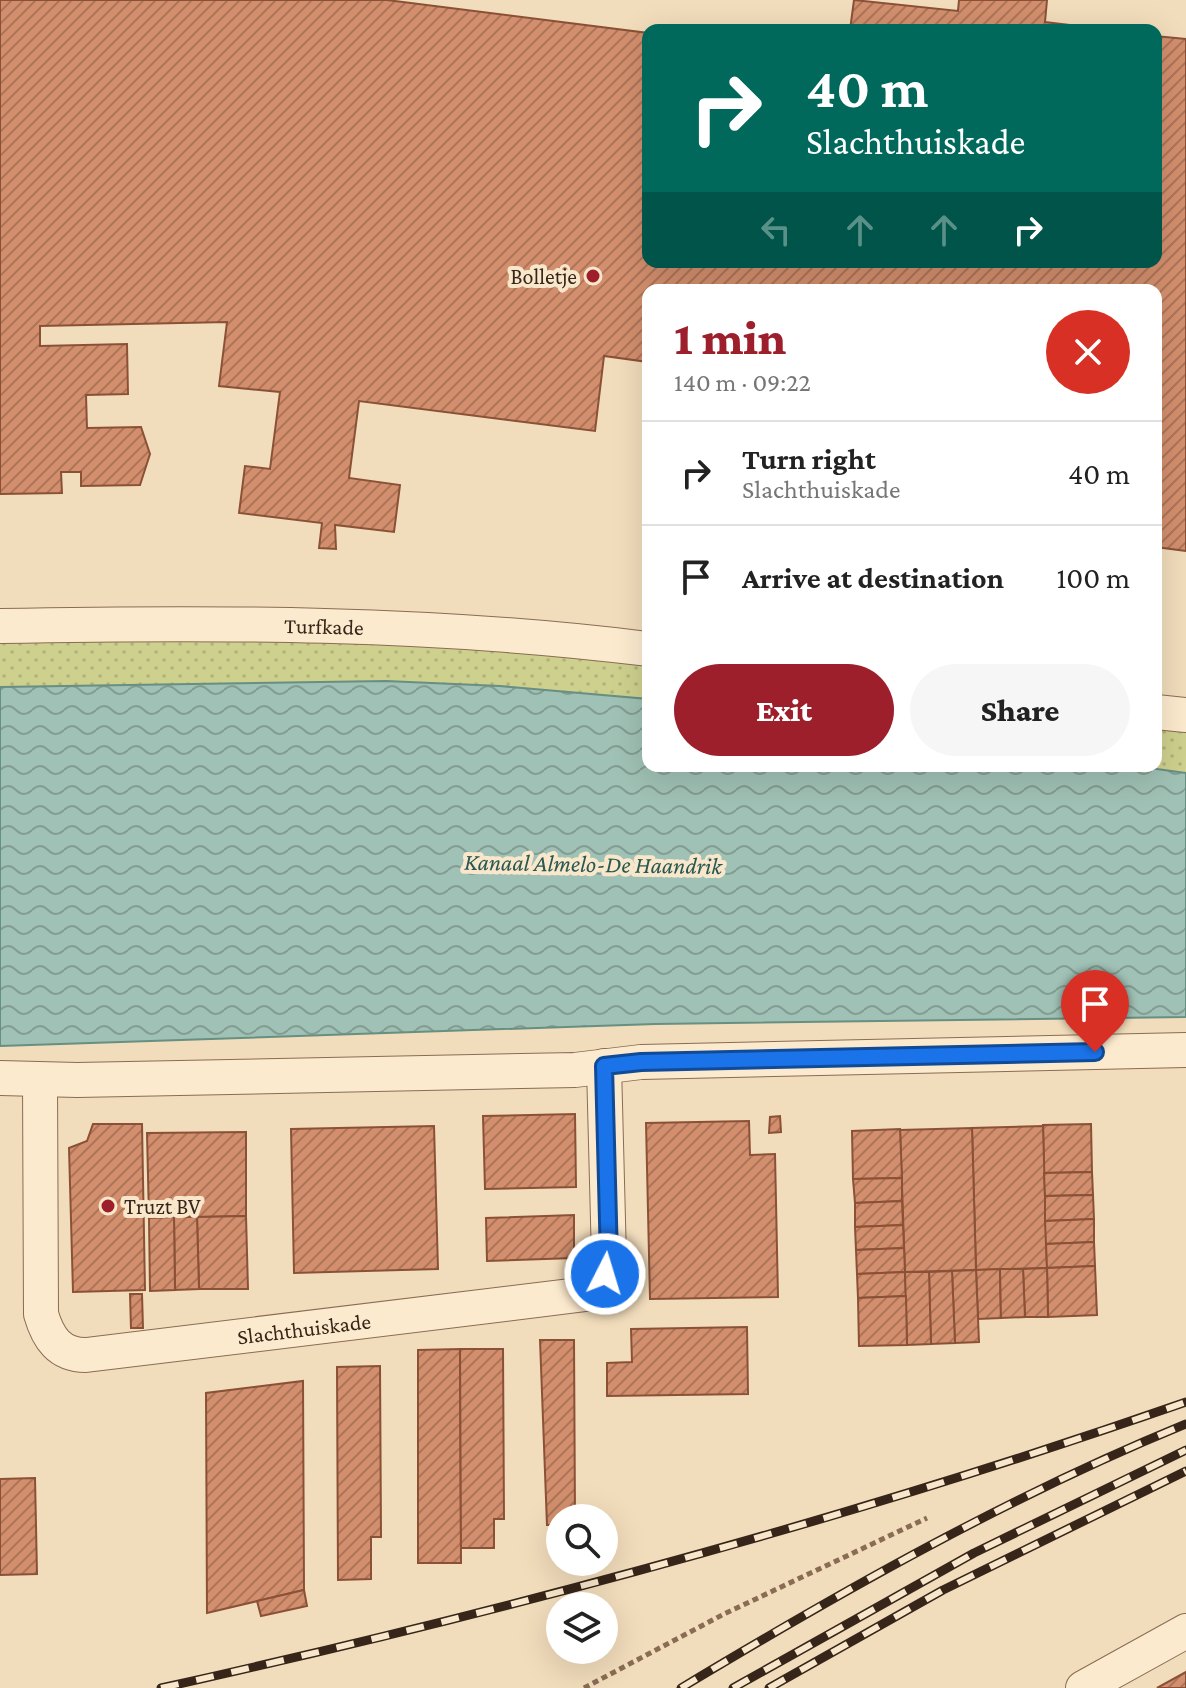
<!DOCTYPE html>
<html lang="en">
<head>
<meta charset="utf-8">
<style>
	:root { --surface:#fff; --page:#f6f6f6; --text:#222; --muted:#767676; --line:#e0e0e0; --accent:#9d1f2b }
	body { margin:0; font-family:"Crimson Pro",serif; background:var(--page); color:var(--text); height:100vh; display:flex; flex-direction:column; font-size:30px; white-space:nowrap }
	* { box-sizing:border-box; margin:0 }
	p { font-size:26px; color:var(--muted) }
	.icon { flex:none; width:44px; height:44px; fill:none; stroke:currentColor; stroke-width:2; stroke-linecap:round; stroke-linejoin:round }
	.map { position:relative; flex:1; overflow:hidden }
	.details { position:absolute; left:642px; top:284px; width:520px; height:488px; display:flex; flex-direction:column; background:var(--surface); border-radius:16px; box-shadow:0 8px 32px #0002 }
	.details>* { flex:none }
	.top-card { position:absolute; left:642px; top:24px; width:520px; height:244px; border-radius:16px; box-shadow:0 8px 32px #0002; background:#00695c; color:#fff; overflow:hidden }
	.fabs { position:absolute; left:546px; top:1504px; display:grid; gap:16px }
	.fabs a { display:grid; place-items:center; width:72px; height:72px; border-radius:50%; background:var(--surface); box-shadow:0 8px 32px #0002; font-size:40px }
	.pin { position:absolute; display:grid; place-items:center; width:68px; height:68px; color:#fff; margin:-82px -34px; border-radius:50% 50% 50% 0; rotate:-45deg; box-shadow:0 0 8px #0007 }
	.pin .icon { rotate:45deg }
	.me { position:absolute; width:88px; margin:-44px; rotate:5deg; stroke-linejoin:round; filter:drop-shadow(0 0 6px #0008) }
	.turn { display:flex; align-items:center; gap:28px; height:168px; padding:0 32px; font-size:36px }
	.turn .icon { width:104px; height:104px; stroke-width:2.5 }
	.turn b { display:block; font-size:56px; line-height:68px }
	.lanes { display:flex; align-items:center; height:76px; padding:0 32px; background:#0003; justify-content:center; gap:40px; direction:ltr }
	.lanes .off { opacity:.35 }
	.round { display:grid; place-items:center; flex:none; width:84px; height:84px; border-radius:42px; background:var(--page) }
	.overview { display:flex; align-items:center; justify-content:space-between; height:136px; padding:0 32px }
	h1 { font-size:48px; font-weight:800; line-height:60px; color:var(--accent) }
	.button { display:flex; gap:16px; margin-top:auto; padding:16px 32px }
	.button a { flex:1; height:92px; border-radius:48px; background:var(--accent); color:#fff; font-size:32px; font-weight:800; line-height:92px; text-align:center }
	.button a+a { background:var(--page); color:var(--text) }
	ul { padding:0; list-style:none }
	li { display:flex; align-items:center; gap:24px; height:104px; padding:0 32px; border-top:2px solid var(--line) }
	li div { flex:1 }
	li b { display:block; font-size:30px }
	li em { font-style:normal }
	.map>svg:first-child { display:block }
	.grass { fill:url(#grass-dots) }
	.water { fill:url(#water-waves); stroke:#678f82; stroke-width:2 }
	.building { fill:url(#building-hatch); stroke:#8b5137; stroke-width:2 }
	.lines { fill:none; stroke-linecap:round; stroke-linejoin:round }
	.minor-casing { stroke:#8a6c54; stroke-width:36 }
	.path { stroke:#8a6c54; stroke-width:5; stroke-dasharray:6 4; stroke-linecap:butt }
	.minor { stroke:#fceace; stroke-width:34 }
	.rail-casing { stroke:#37251a; stroke-width:9 }
	.rail { stroke:#f8e7cb; stroke-width:6; stroke-dasharray:18; stroke-linecap:butt }
	.route-casing { stroke:#114b97; stroke-width:20 }
	.route { stroke:#1a73e8; stroke-width:14 }
	.poi-dot { fill:#9d1f2b; stroke:#f8e7cb; stroke-width:3 }
	.labels { text-anchor:middle; stroke-width:8; stroke-linejoin:round; paint-order:stroke }
	.poi-label { font-size:22px; fill:#37251a; stroke:#f8e7cb; text-anchor:end }
	.street-label { font-size:22px; fill:#37251a; stroke:#f8e7cb }
	.water-label { font-size:24px; font-style:italic; fill:#285851; stroke:#f8e7cb }
</style>
</head>
<body>
<div class="map">
<svg width="1186" height="1688" viewBox="0 0 1186 1688">
	<defs>
		<pattern id="grass-dots" width="8" height="8" patternUnits="userSpaceOnUse" patternTransform="scale(2)"><rect width="8" height="8" fill="#ced08e"/><path d="M2 2h.1M6 6h.1" fill="none" stroke="#b2b27a" stroke-width="1.8" stroke-linecap="round"/></pattern>
		<pattern id="water-waves" width="16" height="10" patternUnits="userSpaceOnUse" patternTransform="scale(2)"><rect width="16" height="10" fill="#a0c1b5"/><path d="M0 5q4-4 8 0t8 0" fill="none" stroke="#839d92"/></pattern>
		<pattern id="building-hatch" width="6" height="6" patternUnits="userSpaceOnUse" patternTransform="scale(2)"><rect width="6" height="6" fill="#d38f6d"/><path d="M-1 1l2-2M0 6l6-6M5 7l2-2" fill="none" stroke="#ac7559"/></pattern>
	</defs>
	<rect width="100%" height="100%" fill="#f1dcbb"/>
	<!-- grass -->
	<g class="grass">
		<path d="M220,637L353,640L648,662V699L500,686L386,681L0,687V642Z"/>
		<path d="M1156,727L1186,731V773L1135,766H1156Z"/>
	</g>
	<!-- water -->
	<path class="water" d="M386,681L500,686L648,699V766H1135L1186,773V1017L655,1024L0,1046V687Z"/>
	<!-- building -->
	<g class="building">
		<path d="M0,0H387L648,33V262H1156V36L1186,39V551L1156,547V290H648V362L604,356L595,431L359,401L349,478L400,485L394,532L335,525L336,549L319,548L322,523L239,513L245,466L270,469L280,392L219,386L227,322L40,326V346L127,344L128,394L86,395L87,428L141,427L150,454L140,485L81,486V472H61L62,493L0,494Z"/>
		<path d="M854,0L958,11L959,0H1047L1045,22L1111,30H850Z"/>
		<path d="M575,1114L576,1187L485,1189L483,1116Z"/>
		<path d="M780,1116L781,1132L769,1133L770,1117Z"/>
		<path d="M749,1121L750,1155L775,1154L778,1297L650,1299L646,1123Z"/>
		<path d="M93,1124H142L145,1290L73,1292L69,1148L87,1141Z"/>
		<path d="M1091,1124L1092,1172L1044,1173L1043,1125Z"/>
		<path d="M434,1126L438,1269L294,1273L291,1129Z"/>
		<path d="M1043,1126L1047,1268L976,1270L972,1128Z"/>
		<path d="M972,1128L976,1270L905,1272L900,1130Z"/>
		<path d="M900,1129L902,1178L853,1179L852,1131Z"/>
		<path d="M246,1132V1216L149,1218L147,1133Z"/>
		<path d="M1092,1172L1093,1195L1045,1196L1044,1173Z"/>
		<path d="M902,1178V1201L855,1203L853,1179Z"/>
		<path d="M1093,1195L1094,1219L1045,1221V1196Z"/>
		<path d="M902,1201L903,1225L855,1227V1203Z"/>
		<path d="M574,1215V1258L487,1261L486,1218Z"/>
		<path d="M246,1216L248,1289H199L197,1217Z"/>
		<path d="M174,1217H197L199,1289L175,1290Z"/>
		<path d="M174,1217L175,1290L150,1291L149,1218Z"/>
		<path d="M1094,1219V1242L1046,1244L1045,1221Z"/>
		<path d="M903,1225L904,1248L856,1250L855,1227Z"/>
		<path d="M1094,1242L1095,1266L1047,1268L1046,1244Z"/>
		<path d="M904,1248L905,1272L857,1274L856,1250Z"/>
		<path d="M1095,1266L1097,1315L1048,1317L1047,1268Z"/>
		<path d="M1047,1268L1048,1317H1025L1023,1269Z"/>
		<path d="M1000,1269L1001,1318L978,1319L976,1270Z"/>
		<path d="M1000,1269H1023L1025,1317L1001,1318Z"/>
		<path d="M976,1270L979,1342L955,1343L952,1271Z"/>
		<path d="M952,1271L955,1343L931,1344L929,1272Z"/>
		<path d="M905,1272L906,1296L858,1298L857,1274Z"/>
		<path d="M905,1272H929L931,1344L907,1345Z"/>
		<path d="M130,1294H142L143,1328H131Z"/>
		<path d="M906,1296L907,1345L859,1346L858,1298Z"/>
		<path d="M747,1327L748,1394L607,1396V1363L632,1362L631,1329Z"/>
		<path d="M540,1340H574L575,1518H560V1525H547Z"/>
		<path d="M460,1349L461,1563H418V1350Z"/>
		<path d="M460,1349H503L504,1519H494V1548H461Z"/>
		<path d="M380,1366L381,1537H371V1579L338,1580L337,1367Z"/>
		<path d="M303,1381L304,1590L207,1613L206,1393Z"/>
		<path d="M35,1478L37,1574L0,1575V1479Z"/>
		<path d="M304,1590L307,1606L261,1616L257,1601Z"/>
		<path d="M1186,1672V1688H1157Z"/>
	</g>
	<g class="lines">
		<defs>
			<g id="minor">
				<path id="s1" d="M0,626C217,622 432,622 648,649"/>
				<path d="M1156,712L1186,715"/>
				<path d="M0,1078L77,1080L575,1070L641,1062L1186,1050"/>
				<path id="s2" d="M40,1080L41,1314C48,1338 59,1355 86,1355L586,1294L599,1285L609,1259L604,1066"/>
				<path d="M1083,1688L1186,1631"/>
			</g>
		</defs>
		<!-- minor casing -->
		<use href="#minor" class="minor-casing"/>
		<!-- path -->
		<path class="path" d="M584,1688L724,1614L927,1518"/>
		<!-- minor -->
		<use href="#minor" class="minor"/>
		<defs>
			<g id="rail">
				<path d="M161,1688C508,1611 850,1519 1186,1402"/>
				<path d="M681,1688C844,1590 1010,1496 1186,1424"/>
				<path d="M733,1688L974,1553L1186,1450"/>
				<path d="M769,1688L943,1590L1186,1471"/>
			</g>
		</defs>
		<!-- rail casing -->
		<use href="#rail" class="rail-casing"/>
		<!-- rail -->
		<use href="#rail" class="rail"/>
	</g>
	<g class="lines">
		<defs>
			<path id="route" d="M605,1274L609,1259L604,1066L641,1062L1095,1052"/>
		</defs>
		<!-- route casing -->
		<use href="#route" class="route-casing"/>
		<!-- route -->
		<use href="#route" class="route"/>
	</g>
	<!-- markers -->
	<g class="poi-dot">
		<circle cx="593" cy="276" r="8"/>
		<circle cx="108" cy="1206" r="8"/>
	</g>
	<g class="labels">
		<!-- poi labels -->
		<g class="poi-label">
			<text x="577" y="284">Bolletje</text>
			<text x="124" y="1214" text-anchor="start">Truzt BV</text>
		</g>
		<!-- street labels -->
		<g class="street-label">
			<text dy="8" stroke="none"><textPath href="#s1" startOffset="324">Turfkade</textPath></text>
			<text dy="8" stroke="none"><textPath href="#s2" startOffset="520">Slachthuiskade</textPath></text>
		</g>
		<!-- water labels -->
		<g class="water-label">
			<text transform="translate(593 864) rotate(1)" y="8">Kanaal Almelo-De Haandrik</text>
		</g>
	</g>
</svg>
<div class="fabs">
<a><svg class="icon" aria-label="search" viewBox="0 0 24 24"><circle cx="10" cy="10" r="6"/><path d="M15 15l6 6"/></svg></a>
<a><svg class="icon" aria-label="layers" viewBox="0 0 24 24"><path d="M12 4l9 5-9 5-9-5zM3 14l9 5 9-5"/></svg></a>
</div>
<div class="pin" style="left:1095px;top:1052px;background:#d93025"><svg class="icon" aria-label="arrive" viewBox="0 0 24 24"><path d="M6 21V4h12l-3 4 3 4H6"/></svg></div>
<svg class="me" style="left:605px;top:1274px" viewBox="-20 -20 40 40"><circle r="17" fill="#1a73e8" stroke="#fff" stroke-width="3"/><path d="M0-11L8 9 0 5-8 9z" fill="#fff"/></svg>
<div class="top-card">
<div class="turn"><svg class="icon" aria-label="right" viewBox="0 0 24 24"><path d="M7 20v-9h11M14 6l5 5-5 5"/></svg><div><b>40 m</b>Slachthuiskade</div></div>
<div class="lanes"><svg class="icon off" aria-label="left" viewBox="0 0 24 24"><path d="M17 20v-9H6M10 6l-5 5 5 5"/></svg><svg class="icon off" aria-label="ahead" viewBox="0 0 24 24"><path d="M12 20V5M6 11l6-6 6 6"/></svg><svg class="icon off" aria-label="ahead" viewBox="0 0 24 24"><path d="M12 20V5M6 11l6-6 6 6"/></svg><svg class="icon" aria-label="right" viewBox="0 0 24 24"><path d="M7 20v-9h11M14 6l5 5-5 5"/></svg></div>
</div>
<section class="details">
<div class="overview"><div><h1>1 min</h1><p>140 m · 09:22</p></div><a class="round" style="background:#d93025;color:#fff"><svg class="icon" aria-label="close" viewBox="0 0 24 24"><path d="M6 6l12 12M18 6L6 18"/></svg></a></div>
<ul>
<li><svg class="icon" aria-label="right" viewBox="0 0 24 24"><path d="M7 20v-9h11M14 6l5 5-5 5"/></svg><div><b>Turn right</b><p>Slachthuiskade</p></div><em>40 m</em></li>
<li><svg class="icon" aria-label="arrive" viewBox="0 0 24 24"><path d="M6 21V4h12l-3 4 3 4H6"/></svg><div><b>Arrive at destination</b></div><em>100 m</em></li>
</ul>
<div class="button"><a>Exit</a><a>Share</a></div>
</section>
</div>
</body>
</html>
